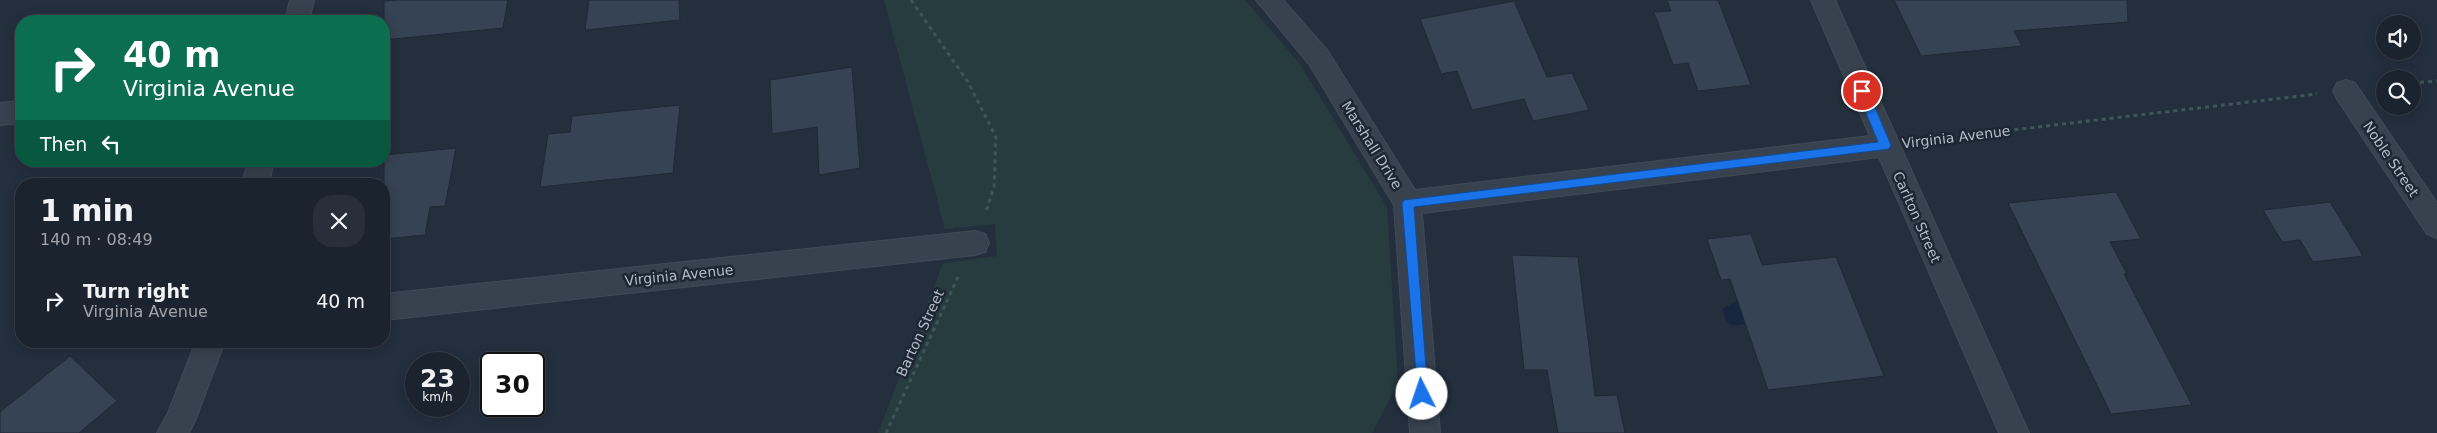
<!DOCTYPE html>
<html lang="en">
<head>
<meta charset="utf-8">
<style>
	:root { --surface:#1b232e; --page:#282f3a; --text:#f1f3f6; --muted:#a0a4aa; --line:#39404a }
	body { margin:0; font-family:"DejaVu Sans",sans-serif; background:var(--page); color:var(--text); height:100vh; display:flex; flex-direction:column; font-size:19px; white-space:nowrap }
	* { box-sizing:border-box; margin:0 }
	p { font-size:16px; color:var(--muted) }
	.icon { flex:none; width:28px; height:28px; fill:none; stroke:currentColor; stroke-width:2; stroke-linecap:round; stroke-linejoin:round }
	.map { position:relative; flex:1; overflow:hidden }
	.sheet { position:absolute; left:15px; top:178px; width:375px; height:170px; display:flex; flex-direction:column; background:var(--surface); border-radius:20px; box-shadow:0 2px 12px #0003,0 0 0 1px var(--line) }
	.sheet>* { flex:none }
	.banner { position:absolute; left:15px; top:15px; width:375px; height:152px; border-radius:20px; box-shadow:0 2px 12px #0003,0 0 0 1px var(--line); background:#0b6e4f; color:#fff; overflow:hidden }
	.controls { position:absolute; left:2376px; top:15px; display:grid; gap:10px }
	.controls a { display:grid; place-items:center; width:45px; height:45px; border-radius:50%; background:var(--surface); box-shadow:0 2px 12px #0003,0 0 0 1px var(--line); font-size:25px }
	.speed { position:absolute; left:405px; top:352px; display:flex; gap:10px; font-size:25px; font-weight:700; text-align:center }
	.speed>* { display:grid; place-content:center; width:65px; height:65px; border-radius:50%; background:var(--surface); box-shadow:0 2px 12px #0003,0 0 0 1px var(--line); line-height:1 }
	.speed small { font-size:12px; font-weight:400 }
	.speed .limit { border:2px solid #111; border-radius:8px; background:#fff; color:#111 }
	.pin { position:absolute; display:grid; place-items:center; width:42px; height:42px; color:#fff; margin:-21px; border:2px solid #fff; border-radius:50%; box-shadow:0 1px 5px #0007 }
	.me { position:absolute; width:55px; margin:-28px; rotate:356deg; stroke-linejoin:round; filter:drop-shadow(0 0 4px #0008) }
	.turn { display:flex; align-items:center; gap:18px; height:105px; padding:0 25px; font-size:22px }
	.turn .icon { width:65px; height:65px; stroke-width:2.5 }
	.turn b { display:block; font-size:35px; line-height:42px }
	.then { display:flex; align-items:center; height:48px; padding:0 25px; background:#0003; gap:10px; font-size:19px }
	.round { display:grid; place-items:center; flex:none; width:52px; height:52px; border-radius:20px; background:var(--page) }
	.summary { display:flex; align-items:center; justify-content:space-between; height:85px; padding:0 25px }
	h1 { font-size:30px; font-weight:700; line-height:38px }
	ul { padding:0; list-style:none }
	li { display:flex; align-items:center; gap:15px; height:75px; padding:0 25px }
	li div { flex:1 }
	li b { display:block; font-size:19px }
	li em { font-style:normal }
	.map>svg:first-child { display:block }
	.green { fill:#263c3f }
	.water { fill:#17263c }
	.building { fill:#364354; stroke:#1f2835 }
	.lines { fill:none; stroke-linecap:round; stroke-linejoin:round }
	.minor-casing { stroke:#414a57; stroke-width:2 }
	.path { stroke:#3f5557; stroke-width:3; stroke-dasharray:4 4; stroke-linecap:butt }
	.minor { fill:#38414e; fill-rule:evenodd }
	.route { fill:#1a73e8; stroke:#114b97 }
	.labels { text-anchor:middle; stroke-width:5; stroke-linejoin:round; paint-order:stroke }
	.street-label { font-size:14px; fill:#b4bcc9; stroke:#1d2633 }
</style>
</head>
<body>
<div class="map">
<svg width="2437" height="433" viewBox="0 0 2437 433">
	<rect width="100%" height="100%" fill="#242f3e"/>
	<!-- green -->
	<path class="green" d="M884,0H1245L1300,64L1387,207L1398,383L1372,433H878L943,263L997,256L995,224L945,229Z"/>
	<!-- water -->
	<path class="water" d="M1753,292V321C1737,327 1727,330 1722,309Z"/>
	<!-- building -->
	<g class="building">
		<path d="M397,0H508L503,28L384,40V1Z"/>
		<path d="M589,0H679L680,20L585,30Z"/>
		<path d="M1667,0H1718L1751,85L1698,91L1688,63L1673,65L1654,12L1671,11Z"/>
		<path d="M1894,0H2127L2128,22L2014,31L2022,46L1921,56Z"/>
		<path d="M1514,1L1547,77L1572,73L1589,110L1533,121L1524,99L1472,110L1457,71L1441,74L1420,19Z"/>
		<path d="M852,67L860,168L819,175L817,127L772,134L770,80Z"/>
		<path d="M680,105L673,173L540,187L548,134L570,132L572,116Z"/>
		<path d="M456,148L445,206L430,207L425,235L384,239V155Z"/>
		<path d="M2116,192L2141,239L2110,242L2127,274H2124L2192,405L2111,414L2008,203Z"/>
		<path d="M2330,202L2363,256L2313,262L2300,240L2282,242L2263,210Z"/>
		<path d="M1751,234L1762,265L1836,257L1884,376L1768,390L1730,279L1721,280L1707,239Z"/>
		<path d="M1512,255L1578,257L1595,396L1617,395L1625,433H1558L1547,370H1524Z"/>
		<path d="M70,356L117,401L79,433H0V412Z"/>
	</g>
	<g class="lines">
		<defs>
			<g id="minor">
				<path d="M290,0H314L309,21H285Z"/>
				<path d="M1256,0H1283L1327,50L1415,190L1870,136L1811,0H1835L2029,433H1999L1879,157L1422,213L1440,433H1410L1394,205L1309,64Z"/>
				<path d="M2346,80L2355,83L2437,203V238L2427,234L2337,99L2333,91L2337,83Z"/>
				<path d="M21,101V123L0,125V103Z"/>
				<path d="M248,161H274L269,184H242Z"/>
				<path d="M975,231L985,234L989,243L985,252L975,255L384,320V294Z"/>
				<path d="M196,341H225L195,421L189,433H157L168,413Z"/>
			</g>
		</defs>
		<!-- minor casing -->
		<use href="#minor" class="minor-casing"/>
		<!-- path -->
		<g class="path">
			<path d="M911,0L968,82L996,137L994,187L985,214"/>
			<path d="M2412,83L2437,81"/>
			<path d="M1919,141L2317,94"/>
			<path d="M886,433L959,275"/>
		</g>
		<!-- minor -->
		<use href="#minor" class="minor"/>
	</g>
	<!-- route -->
	<path class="route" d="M1862,86L1868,91L1891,145L1889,149L1414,207L1428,394L1426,398L1422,400L1418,398L1402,203L1404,200L1878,142L1857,91Z"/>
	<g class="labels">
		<!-- street labels -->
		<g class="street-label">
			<text transform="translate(1956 137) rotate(-7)" y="5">Virginia Avenue</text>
			<text transform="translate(1372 145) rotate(58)" y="5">Marshall Drive</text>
			<text transform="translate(2391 159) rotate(56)" y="5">Noble Street</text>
			<text transform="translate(1917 217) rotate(66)" y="5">Carlton Street</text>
			<text transform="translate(679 275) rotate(-6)" y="5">Virginia Avenue</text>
			<text transform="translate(920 333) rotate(-65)" y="5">Barton Street</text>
		</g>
	</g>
</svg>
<div class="controls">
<a><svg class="icon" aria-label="sound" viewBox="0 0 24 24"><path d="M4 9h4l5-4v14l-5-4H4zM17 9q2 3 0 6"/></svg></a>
<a><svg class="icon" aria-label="search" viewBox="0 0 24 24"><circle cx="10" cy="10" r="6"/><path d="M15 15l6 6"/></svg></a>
</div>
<div class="speed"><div>23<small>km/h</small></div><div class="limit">30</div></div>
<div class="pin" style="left:1862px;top:91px;background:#d93025"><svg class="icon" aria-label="arrive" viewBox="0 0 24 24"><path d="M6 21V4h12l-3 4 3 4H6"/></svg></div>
<svg class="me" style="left:1422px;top:394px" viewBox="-20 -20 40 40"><circle r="19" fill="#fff"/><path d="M0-13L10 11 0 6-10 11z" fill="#1a73e8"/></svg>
<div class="banner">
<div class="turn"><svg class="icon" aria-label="right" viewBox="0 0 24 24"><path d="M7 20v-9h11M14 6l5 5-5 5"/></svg><div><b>40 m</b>Virginia Avenue</div></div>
<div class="then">Then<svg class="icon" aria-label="left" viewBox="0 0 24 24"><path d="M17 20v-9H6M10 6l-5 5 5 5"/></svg></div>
</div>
<section class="sheet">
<div class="summary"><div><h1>1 min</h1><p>140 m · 08:49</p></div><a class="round"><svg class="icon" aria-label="close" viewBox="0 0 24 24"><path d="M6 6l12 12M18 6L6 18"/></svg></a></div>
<ul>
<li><svg class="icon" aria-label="right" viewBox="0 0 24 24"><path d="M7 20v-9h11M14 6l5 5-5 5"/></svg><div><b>Turn right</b><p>Virginia Avenue</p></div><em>40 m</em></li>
</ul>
</section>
</div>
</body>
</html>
